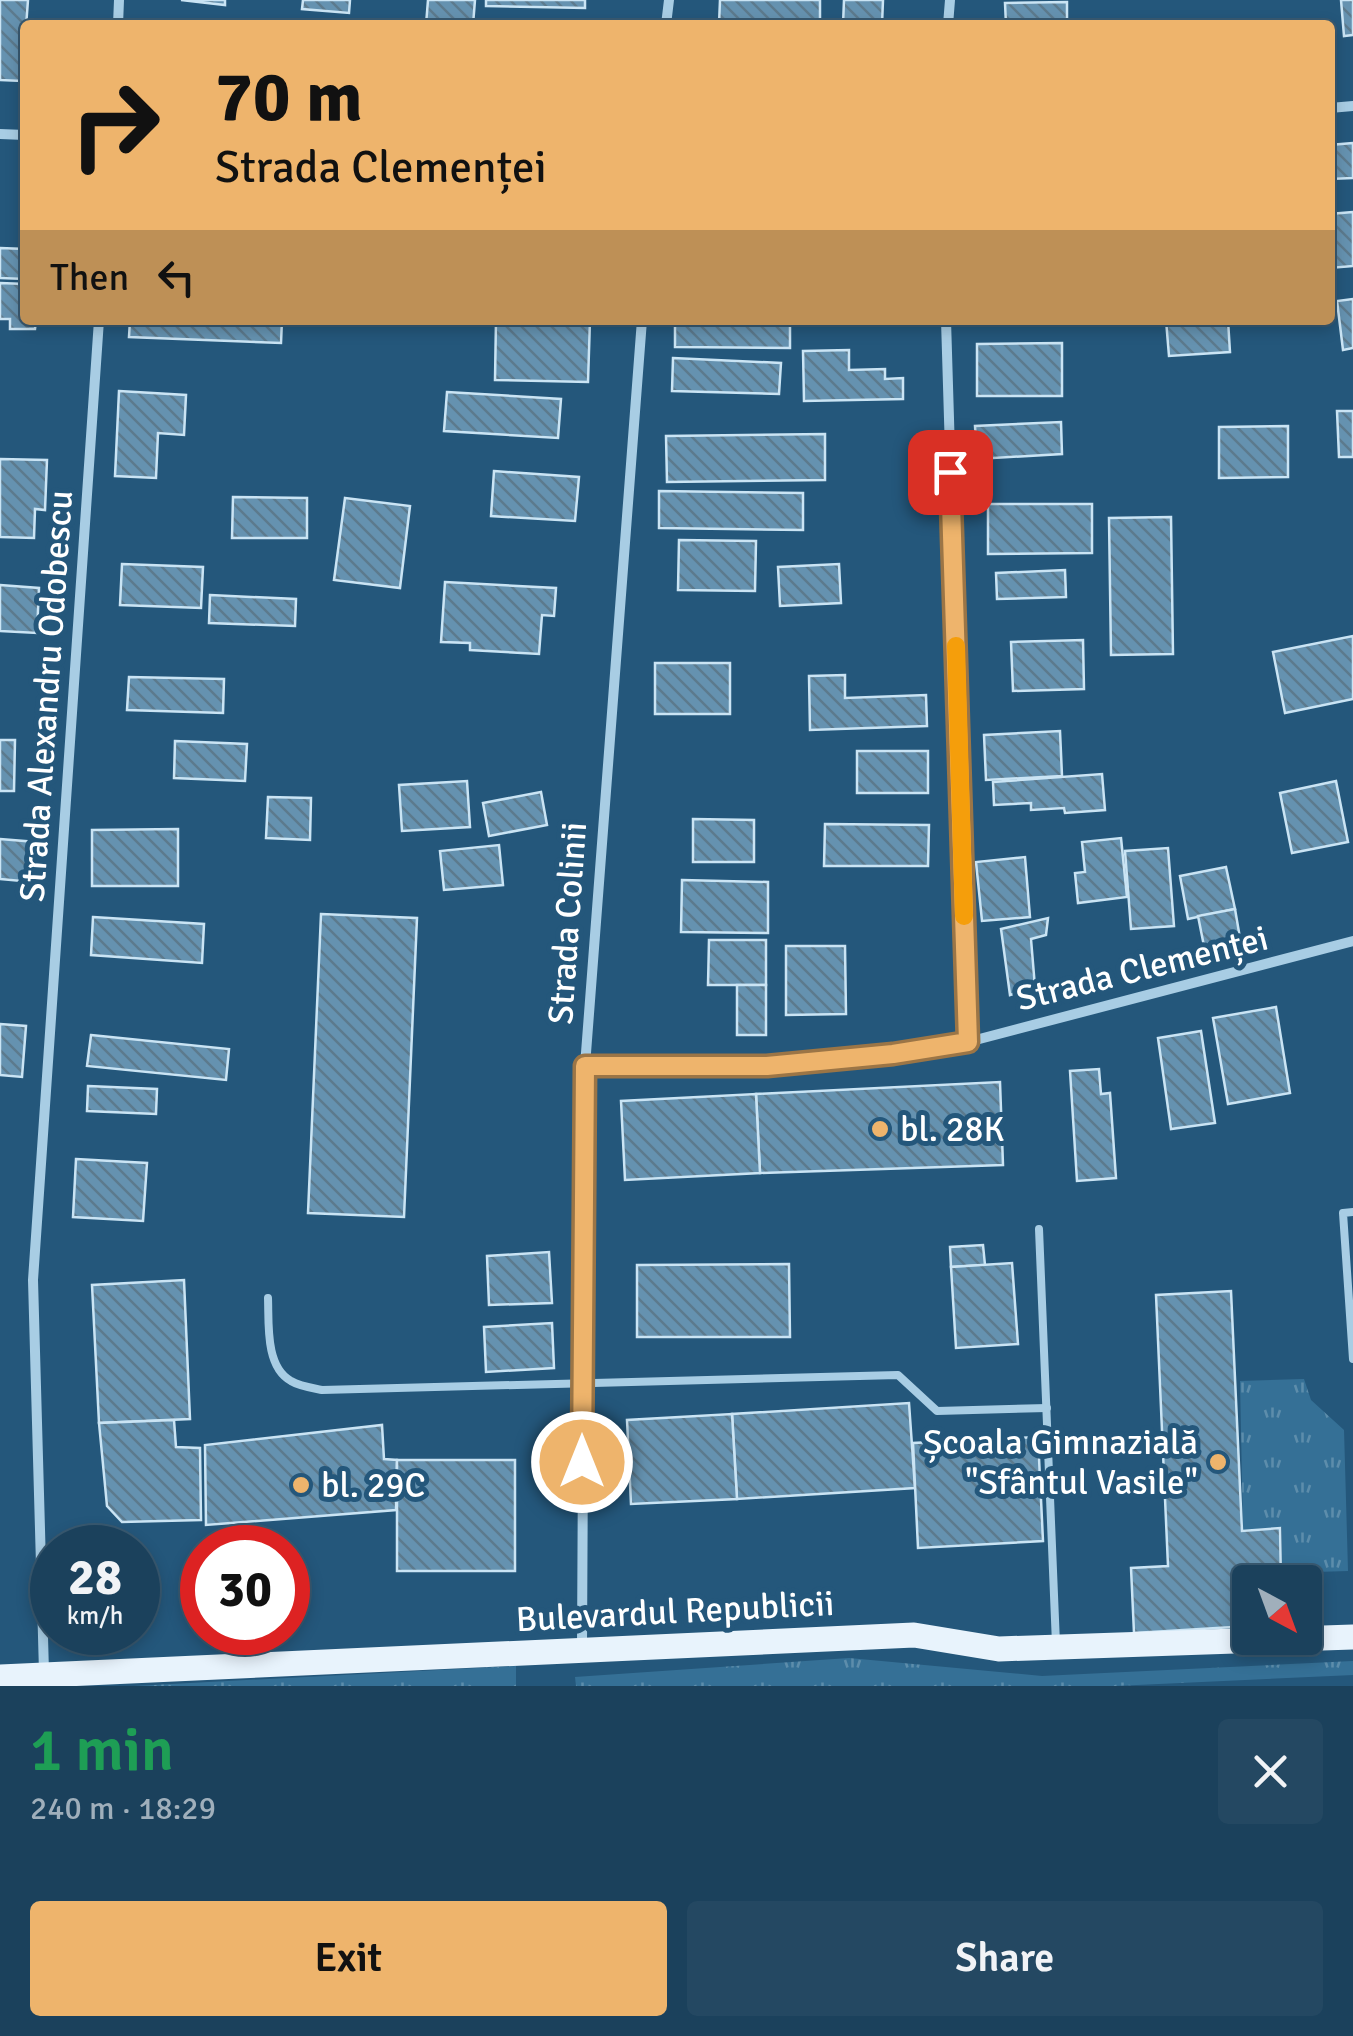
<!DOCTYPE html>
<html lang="en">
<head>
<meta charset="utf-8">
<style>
	:root { --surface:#1b415c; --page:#244862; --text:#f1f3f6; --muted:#a0afbb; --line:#395a72; --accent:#eeb46c }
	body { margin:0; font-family:Signika,sans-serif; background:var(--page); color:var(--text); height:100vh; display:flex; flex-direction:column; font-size:38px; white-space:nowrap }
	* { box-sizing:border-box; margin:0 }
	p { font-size:32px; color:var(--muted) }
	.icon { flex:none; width:55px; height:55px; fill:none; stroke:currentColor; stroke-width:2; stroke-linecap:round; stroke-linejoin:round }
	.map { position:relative; height:1686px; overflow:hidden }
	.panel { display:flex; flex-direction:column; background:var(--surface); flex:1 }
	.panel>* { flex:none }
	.top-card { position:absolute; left:20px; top:20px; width:1315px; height:305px; border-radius:10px; box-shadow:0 5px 15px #0003,0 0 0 2px var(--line); background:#eeb46c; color:#111; overflow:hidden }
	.needle { width:65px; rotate:139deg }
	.controls { position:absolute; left:1232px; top:1565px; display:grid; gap:20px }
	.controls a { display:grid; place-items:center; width:90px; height:90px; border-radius:10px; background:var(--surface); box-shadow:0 5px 15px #0003,0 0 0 2px var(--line); font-size:50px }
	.speed { position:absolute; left:30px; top:1525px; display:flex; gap:20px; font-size:50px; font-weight:700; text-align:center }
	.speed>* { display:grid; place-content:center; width:130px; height:130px; border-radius:50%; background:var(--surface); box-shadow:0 5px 15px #0003,0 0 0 2px var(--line); line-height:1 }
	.speed small { font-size:25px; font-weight:400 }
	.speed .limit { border:15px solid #d22; background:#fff; color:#111 }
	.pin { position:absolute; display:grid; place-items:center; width:85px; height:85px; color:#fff; margin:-42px; border-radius:20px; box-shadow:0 5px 15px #0006 }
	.me { position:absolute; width:110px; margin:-55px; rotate:0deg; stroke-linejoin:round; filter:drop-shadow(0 0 8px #0008) }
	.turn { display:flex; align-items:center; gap:35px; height:210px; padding:0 30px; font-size:45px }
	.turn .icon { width:130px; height:130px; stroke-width:2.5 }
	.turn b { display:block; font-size:70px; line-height:85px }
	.then { display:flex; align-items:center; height:95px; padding:0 30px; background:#0003; gap:20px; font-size:38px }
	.round { display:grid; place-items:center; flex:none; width:105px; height:105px; border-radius:10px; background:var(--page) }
	.head { display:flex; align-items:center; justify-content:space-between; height:170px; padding:0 30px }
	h1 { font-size:60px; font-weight:600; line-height:75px; color:#1e9e55 }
	.cta { display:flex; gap:20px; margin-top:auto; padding:20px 30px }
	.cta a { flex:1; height:115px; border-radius:10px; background:var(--accent); color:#111; font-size:40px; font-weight:600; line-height:115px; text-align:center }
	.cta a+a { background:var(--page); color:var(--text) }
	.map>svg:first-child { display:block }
	.grass { fill:url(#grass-tufts) }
	.building { fill:url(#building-back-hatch); stroke:#cae4f4; stroke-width:2.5 }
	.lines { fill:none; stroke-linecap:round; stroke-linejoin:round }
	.service { stroke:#a8cde4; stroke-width:8 }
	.minor { stroke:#a8cde4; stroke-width:10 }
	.primary { stroke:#e8f3fc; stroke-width:25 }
	.route-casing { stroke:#9b7546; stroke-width:25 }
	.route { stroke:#eeb46c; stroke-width:18 }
	.slow { stroke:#f59e0b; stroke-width:18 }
	.poi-dot { fill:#eeb46c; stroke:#24577b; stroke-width:4 }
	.labels { text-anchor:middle; stroke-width:10; stroke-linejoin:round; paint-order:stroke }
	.street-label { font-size:35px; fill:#fff; stroke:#24577b }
	.poi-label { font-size:35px; fill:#fff; stroke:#24577b; text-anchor:start }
</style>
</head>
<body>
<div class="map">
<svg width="1353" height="1686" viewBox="0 0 1353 1686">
	<defs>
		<pattern id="grass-tufts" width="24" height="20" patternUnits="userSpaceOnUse" patternTransform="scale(2.5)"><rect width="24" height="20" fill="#357096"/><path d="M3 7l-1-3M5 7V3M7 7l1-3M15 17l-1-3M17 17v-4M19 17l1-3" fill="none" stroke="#5d8dab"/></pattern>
		<pattern id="building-back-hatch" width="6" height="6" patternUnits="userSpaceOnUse" patternTransform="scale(2.5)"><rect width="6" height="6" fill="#6592b0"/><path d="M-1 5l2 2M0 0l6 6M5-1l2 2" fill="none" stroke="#5c7a8d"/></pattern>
	</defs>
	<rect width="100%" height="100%" fill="#24577b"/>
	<!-- grass -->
	<g class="grass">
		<path d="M1304,1379L1311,1400L1344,1430L1348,1571L1282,1573V1527L1243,1530L1240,1381Z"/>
		<path d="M849,1658L1042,1676L1353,1661V1675L1115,1686H576L575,1677Z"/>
		<path d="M516,1666V1686H134Z"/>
	</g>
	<!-- building -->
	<g class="building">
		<path d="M0,0H28L22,81L0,80Z"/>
		<path d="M181,0H225V5Z"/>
		<path d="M303,0H350L349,13L302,9Z"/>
		<path d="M428,0H475L473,25H426Z"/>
		<path d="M486,0H585V8L486,6Z"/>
		<path d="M720,0H820V25H719Z"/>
		<path d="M844,0H883L882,25H843Z"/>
		<path d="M1341,0H1353V35L1344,36Z"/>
		<path d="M1067,2V25H1006L1005,3Z"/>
		<path d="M1353,143V178L1330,179V145Z"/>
		<path d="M1353,212V266L1330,268V214Z"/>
		<path d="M0,248L25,249V279L0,278Z"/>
		<path d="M0,283L25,284V320H36L35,329H10V319H0Z"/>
		<path d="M1353,299V348L1343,350L1337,301Z"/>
		<path d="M130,320H282L281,343L129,337Z"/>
		<path d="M420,320H471V323L420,321Z"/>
		<path d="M496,320H590L588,382L495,380Z"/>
		<path d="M675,320H790V348L675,347Z"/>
		<path d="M1166,320H1228L1230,352L1169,356Z"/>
		<path d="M1062,343V396H977V344Z"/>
		<path d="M849,350V370L885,369V379L903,378V399L804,401L803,351Z"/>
		<path d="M673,358L781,363L779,394L672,391Z"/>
		<path d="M119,391L186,395L184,435L158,433L156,478L115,476Z"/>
		<path d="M447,392L561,399L558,438L444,431Z"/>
		<path d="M1337,411H1353V457H1339Z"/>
		<path d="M1061,422L1062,454L977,459L975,426Z"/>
		<path d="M1288,426V477L1219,478V427Z"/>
		<path d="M825,434V480L667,482L666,436Z"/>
		<path d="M0,459L47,460L45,510L35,509L34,538L0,537Z"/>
		<path d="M494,471L579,477L575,521L491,516Z"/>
		<path d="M659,491L803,493V530L659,528Z"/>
		<path d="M233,497L307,498V538H232Z"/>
		<path d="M345,498L410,506L400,588L334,580Z"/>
		<path d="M988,504H1092V553L988,554Z"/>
		<path d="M1171,517L1173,654L1111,655L1109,518Z"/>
		<path d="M679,540L756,541L755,591L678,590Z"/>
		<path d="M122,564L203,567L201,608L120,605Z"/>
		<path d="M839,564L841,603L780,606L778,567Z"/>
		<path d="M1065,570L1066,597L997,599L996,573Z"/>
		<path d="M445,582L556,588L554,616L542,615L539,654L470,650V643L441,642Z"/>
		<path d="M0,585L39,588L37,633L0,631Z"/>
		<path d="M210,595L296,599L295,626L209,623Z"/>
		<path d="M1353,636V699L1285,713L1273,652Z"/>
		<path d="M1083,640L1084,689L1013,691L1011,642Z"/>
		<rect x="655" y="663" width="75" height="51"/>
		<path d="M845,675V698L926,695L927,726L810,730L809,676Z"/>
		<path d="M129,677L224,679L223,713L127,710Z"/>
		<path d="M1060,731L1062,776L986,780L984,735Z"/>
		<path d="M0,740H15L14,791H0Z"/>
		<path d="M175,741L247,744L245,781L174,778Z"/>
		<rect x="857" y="751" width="71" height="42"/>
		<path d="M1102,774L1105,810L1065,813L1064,808L1031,810V803L994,805L993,782Z"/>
		<path d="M467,781L470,827L402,831L399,785Z"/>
		<path d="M1336,781L1348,842L1292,853L1280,793Z"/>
		<path d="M541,792L547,825L489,836L483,803Z"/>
		<path d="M268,797L311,798L310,840L266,838Z"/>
		<path d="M693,819L754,820V862H693Z"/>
		<path d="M825,824L929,825L928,866H824Z"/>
		<path d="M178,829V886H92V830Z"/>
		<path d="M1121,838L1127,897L1078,903L1075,873L1085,872L1082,842Z"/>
		<path d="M0,839L36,842L32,882L0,879Z"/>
		<path d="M499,845L503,885L444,890L440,851Z"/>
		<path d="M1168,848L1174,926L1131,929L1125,851Z"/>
		<path d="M1025,857L1030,917L982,921L976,862Z"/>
		<path d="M1226,867L1235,909L1188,919L1180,876Z"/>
		<path d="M682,880L768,882V933L681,932Z"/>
		<path d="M1235,909L1241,944L1205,951L1198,916Z"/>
		<path d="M321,914L417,918L404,1217L308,1213Z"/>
		<path d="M93,917L204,924L202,963L91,955Z"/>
		<path d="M1048,918L1046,935L1031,939L1035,987L1010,995L1001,929Z"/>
		<path d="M709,940H766V985H708Z"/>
		<path d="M786,946H845L846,1014L786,1015Z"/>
		<rect x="737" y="985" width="29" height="50"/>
		<path d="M1276,1007L1290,1093L1228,1104L1213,1018Z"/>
		<path d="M0,1024L26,1026L22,1077L0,1075Z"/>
		<path d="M1201,1031L1215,1123L1171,1129L1158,1038Z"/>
		<path d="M91,1035L229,1049L226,1080L87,1066Z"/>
		<path d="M1099,1069L1101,1094L1110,1093L1116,1178L1077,1181L1070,1071Z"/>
		<path d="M1000,1082L1003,1165L760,1173L756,1094Z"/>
		<path d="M88,1086L157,1089L156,1114L87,1111Z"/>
		<path d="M756,1094L760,1173L625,1180L621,1101Z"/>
		<path d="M76,1159L147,1163L143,1221L73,1217Z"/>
		<path d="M983,1245L985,1265L951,1267L950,1247Z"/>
		<path d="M549,1252L552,1303L489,1305L487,1256Z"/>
		<path d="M1012,1263L1018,1344L956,1348L951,1267Z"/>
		<path d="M789,1264L790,1337H637V1265Z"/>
		<path d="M184,1280L190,1419L99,1423L92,1285Z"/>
		<path d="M1231,1291L1242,1531L1280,1528L1281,1582H1250V1626L1134,1633L1131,1568L1168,1566L1156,1295Z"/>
		<path d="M552,1323L554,1368L486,1372L484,1327Z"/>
		<path d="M909,1403L915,1488L737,1499L732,1414Z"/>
		<path d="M732,1414L737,1499L631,1504L627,1420Z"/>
		<path d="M174,1420L176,1447L200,1448L201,1520L122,1522L107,1506L99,1423Z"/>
		<path d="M382,1425L384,1459L397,1460L396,1510L206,1525L205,1445Z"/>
		<path d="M1038,1437L1043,1541L918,1548L913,1443Z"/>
		<rect x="397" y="1460" width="118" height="111"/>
	</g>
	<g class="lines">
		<!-- service -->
		<g class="service">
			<path d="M1039,1229L1056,1644"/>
			<path d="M268,1298C269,1323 265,1367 291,1381C299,1386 312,1388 322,1390L898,1375L937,1411L1047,1408"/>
			<path d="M1353,1359L1343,1213L1353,1212"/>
		</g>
		<!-- minor -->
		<g class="minor">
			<path d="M118,25L119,0"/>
			<path d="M666,25L669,0"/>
			<path d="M948,25L950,0"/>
			<path d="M1330,108L1353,106"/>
			<path d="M0,134L25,135"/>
			<path d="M946,320L968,1042"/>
			<path d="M585,1066L767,1065L893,1054L968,1042L1353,941"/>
			<path d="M582,1647L585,1066L642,320"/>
			<path d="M44,1672L33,1280L99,320"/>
		</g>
		<!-- primary -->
		<path class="primary" d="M0,1677L914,1635L999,1649L1353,1637"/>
	</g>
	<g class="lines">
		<defs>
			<path id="route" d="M582,1462L585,1066H767L893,1054L968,1042L950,472"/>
		</defs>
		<!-- route casing -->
		<use href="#route" class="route-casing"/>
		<!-- route -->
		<use href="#route" class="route"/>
		<!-- slow -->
		<path class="slow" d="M956,646L964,916"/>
	</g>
	<!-- markers -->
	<g class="poi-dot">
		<circle cx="880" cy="1129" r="10"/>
		<circle cx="1218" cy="1462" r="10"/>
		<circle cx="301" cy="1485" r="10"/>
	</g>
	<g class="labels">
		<!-- street labels -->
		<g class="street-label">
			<text transform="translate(46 696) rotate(-86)" y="12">Strada Alexandru Odobescu</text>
			<text transform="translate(567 923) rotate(-86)" y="12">Strada Colinii</text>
			<text transform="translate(1142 968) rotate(-14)" y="12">Strada Clemenței</text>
			<text transform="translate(675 1611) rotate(-3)" y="12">Bulevardul Republicii</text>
		</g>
		<!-- poi labels -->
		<g class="poi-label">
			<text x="900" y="1141">bl. 28K</text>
			<text x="1198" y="1454" text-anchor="end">Școala Gimnazială<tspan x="1198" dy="40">"Sfântul Vasile"</tspan></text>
			<text x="321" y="1497">bl. 29C</text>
		</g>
	</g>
</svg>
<div class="controls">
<a><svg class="needle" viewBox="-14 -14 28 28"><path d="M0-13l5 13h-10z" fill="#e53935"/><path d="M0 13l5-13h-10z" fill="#a0afbb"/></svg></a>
</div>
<div class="speed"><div>28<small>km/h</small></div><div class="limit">30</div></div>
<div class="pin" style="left:950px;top:472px;background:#d93025"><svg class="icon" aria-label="arrive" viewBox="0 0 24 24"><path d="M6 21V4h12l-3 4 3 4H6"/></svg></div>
<svg class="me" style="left:582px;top:1462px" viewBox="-20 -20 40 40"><circle r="17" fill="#eeb46c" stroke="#fff" stroke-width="3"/><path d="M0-11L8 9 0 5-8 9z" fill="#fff"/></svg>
<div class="top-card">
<div class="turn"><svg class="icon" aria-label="right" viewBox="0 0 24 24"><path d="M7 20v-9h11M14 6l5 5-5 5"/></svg><div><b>70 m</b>Strada Clemenței</div></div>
<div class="then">Then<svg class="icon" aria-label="left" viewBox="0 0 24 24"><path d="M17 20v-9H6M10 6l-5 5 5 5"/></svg></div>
</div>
</div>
<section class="panel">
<div class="head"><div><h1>1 min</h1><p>240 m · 18:29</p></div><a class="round"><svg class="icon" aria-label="close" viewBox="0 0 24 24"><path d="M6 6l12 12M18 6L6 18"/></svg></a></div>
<div class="cta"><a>Exit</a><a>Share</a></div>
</section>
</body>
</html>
